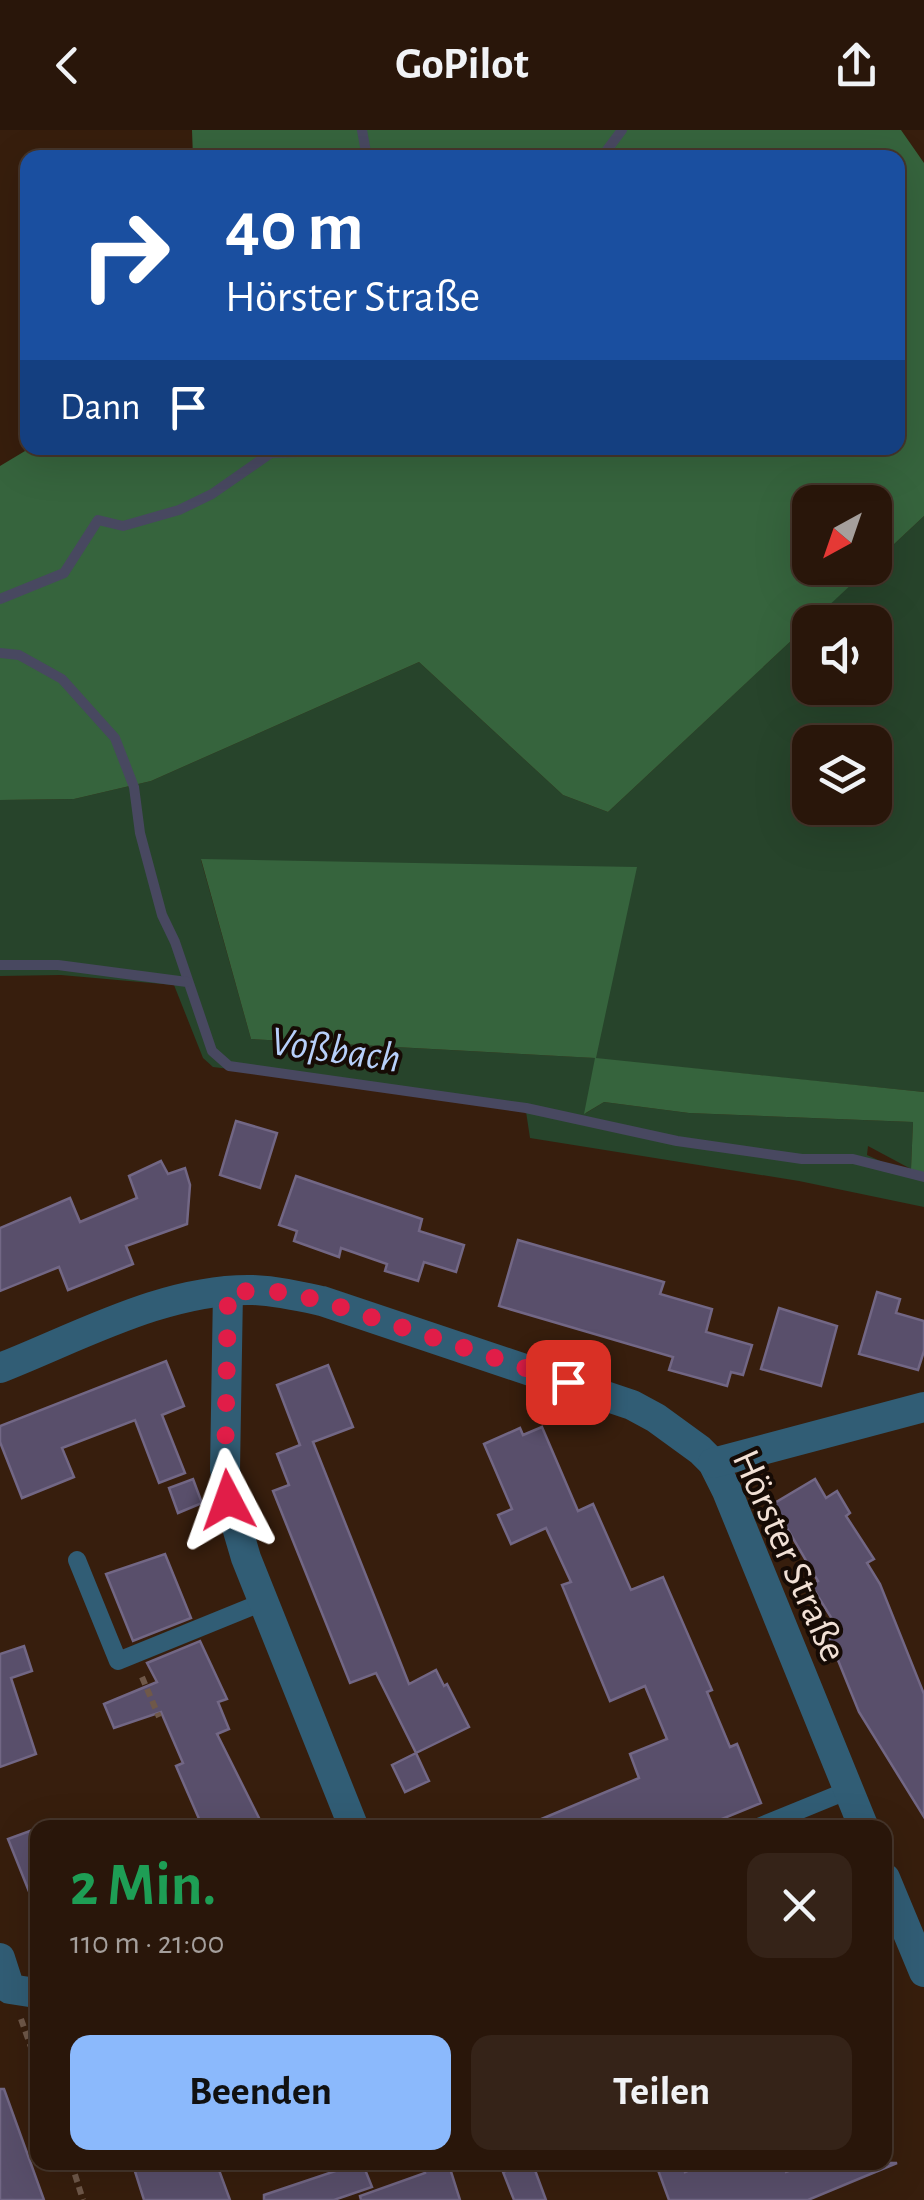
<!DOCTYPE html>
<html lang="de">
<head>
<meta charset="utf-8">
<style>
	:root { --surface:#29160a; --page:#352318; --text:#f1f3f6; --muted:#a59f9c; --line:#45352b; --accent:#8bb9fc }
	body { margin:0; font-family:"Alegreya Sans",sans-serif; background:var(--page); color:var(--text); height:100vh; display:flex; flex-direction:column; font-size:38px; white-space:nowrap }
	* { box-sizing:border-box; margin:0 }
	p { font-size:32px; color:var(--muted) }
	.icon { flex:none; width:55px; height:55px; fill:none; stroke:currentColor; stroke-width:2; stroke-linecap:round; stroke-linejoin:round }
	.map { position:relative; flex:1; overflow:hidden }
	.details { position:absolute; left:30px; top:1690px; width:862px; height:350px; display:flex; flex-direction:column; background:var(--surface); border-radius:20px; box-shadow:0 10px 40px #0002,0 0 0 2px var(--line) }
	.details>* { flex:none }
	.top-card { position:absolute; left:20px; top:20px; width:885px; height:305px; border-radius:20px; box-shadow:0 10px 40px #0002,0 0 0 2px var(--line); background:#1a4fa0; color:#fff; overflow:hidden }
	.needle { width:65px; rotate:220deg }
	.fabs { position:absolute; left:792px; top:355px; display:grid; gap:20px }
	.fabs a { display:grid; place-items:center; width:100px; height:100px; border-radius:20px; background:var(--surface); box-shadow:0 10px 40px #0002,0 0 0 2px var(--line); font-size:50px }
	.pin { position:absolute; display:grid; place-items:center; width:85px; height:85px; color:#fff; margin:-42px; border-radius:20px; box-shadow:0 5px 15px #0006 }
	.me { position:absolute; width:110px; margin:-55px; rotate:356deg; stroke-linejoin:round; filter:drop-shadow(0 0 8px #0008) }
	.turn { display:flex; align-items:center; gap:35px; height:210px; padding:0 40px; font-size:45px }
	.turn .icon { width:130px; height:130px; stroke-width:2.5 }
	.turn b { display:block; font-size:70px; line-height:85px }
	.then { display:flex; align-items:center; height:95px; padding:0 40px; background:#0003; gap:20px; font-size:38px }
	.round { display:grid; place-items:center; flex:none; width:105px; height:105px; border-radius:20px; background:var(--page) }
	.head { display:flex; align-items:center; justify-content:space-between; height:170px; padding:0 40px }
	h1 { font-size:60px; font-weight:700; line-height:75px; color:#1e9e55 }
	.action { display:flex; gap:20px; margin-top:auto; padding:20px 40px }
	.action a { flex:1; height:115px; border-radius:20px; background:var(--accent); color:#111; font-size:40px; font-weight:700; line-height:115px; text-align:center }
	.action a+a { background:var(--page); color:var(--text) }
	header { display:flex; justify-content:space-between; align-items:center; height:130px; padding:0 40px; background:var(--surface); font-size:45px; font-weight:700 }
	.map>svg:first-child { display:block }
	.green { fill:#27442b; fill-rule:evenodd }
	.forest { fill:#36643d }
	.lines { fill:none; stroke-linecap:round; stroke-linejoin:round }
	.stream { stroke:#484860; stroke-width:10 }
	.building { fill:#594f6b; stroke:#726785; stroke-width:2.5 }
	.path { stroke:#6f5849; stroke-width:6; stroke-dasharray:8 5; stroke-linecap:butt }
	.lane { stroke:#315d75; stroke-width:18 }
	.street { stroke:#315d75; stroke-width:30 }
	.route { stroke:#e11d48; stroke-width:18; stroke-dasharray:0 32.4 }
	.labels { text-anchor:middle; stroke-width:8; stroke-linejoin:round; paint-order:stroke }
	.street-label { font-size:40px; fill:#f1e0d5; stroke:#160b05 }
	.water-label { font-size:42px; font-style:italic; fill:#b7cffa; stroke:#160b05 }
</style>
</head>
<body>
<header><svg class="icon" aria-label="back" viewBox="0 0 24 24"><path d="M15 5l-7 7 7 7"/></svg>GoPilot<svg class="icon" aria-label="share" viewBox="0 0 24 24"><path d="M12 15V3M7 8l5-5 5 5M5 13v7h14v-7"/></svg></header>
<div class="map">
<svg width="924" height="2070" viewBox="0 0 924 2070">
	<rect width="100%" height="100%" fill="#371e0d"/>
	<!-- green -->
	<path class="green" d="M924,386V962L597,929L586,983L604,972L689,983L913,992L911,1039L868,1016L867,1025L924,1051V1077L799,1051L530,1008L525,975L213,937L203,928L174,855L61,845L0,846V670L74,669L151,651L419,532L563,665L608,682L810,493V558H875V492H810L869,438H875V432ZM810,612H875V678H810ZM201,730L596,928L251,909Z"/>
	<!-- forest -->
	<g class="forest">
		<path d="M192,0H901L924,33V386L875,432V372H810V438H869L608,682L563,665L419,532L151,651L74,669L0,670V336L30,318H898V28H193Z"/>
		<path d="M201,729L637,737L596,928L924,962V1044L911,1039L913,992L689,983L604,972L584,984L595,928L251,909Z"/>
	</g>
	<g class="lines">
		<!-- stream -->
		<g class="stream">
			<path d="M362,0L367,28"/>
			<path d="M601,28L622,0"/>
			<path d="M0,469L64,443L98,390L123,396L179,380L212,364L271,323L303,322L315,318"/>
			<path d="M0,523L19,525L62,549L115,608L134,657L140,703L162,785L175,812L212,921L229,936L526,978L677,1011L802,1029H853L924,1047"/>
			<path d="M0,835H58L187,852"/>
		</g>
	</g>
	<!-- building -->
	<g class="building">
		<path d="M236,991L277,1003L260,1058L220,1045Z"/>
		<path d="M161,1031L168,1044L185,1038L190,1055L187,1094L126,1116L133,1134L68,1160L59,1137L0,1161V1098L70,1068L80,1092L137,1068L129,1046Z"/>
		<path d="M296,1046L422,1089L419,1101L464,1115L456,1142L424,1132L418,1151L385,1141L387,1134L341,1118L339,1127L294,1111L297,1101L279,1095Z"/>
		<path d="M518,1110L664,1152L660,1164L712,1179L706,1202L752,1215L743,1245L731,1242L727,1256L669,1240L673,1227L499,1176Z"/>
		<path d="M877,1162L900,1169L896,1183L924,1191V1221L918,1240L859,1224Z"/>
		<path d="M779,1178L837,1196L821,1256L761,1239Z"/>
		<path d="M166,1231L184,1276L162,1285L185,1343L159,1353L135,1290L62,1318L74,1347L22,1368L0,1312V1296Z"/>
		<path d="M328,1235L353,1297L313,1312L409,1554L436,1540L444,1556L447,1554L469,1597L416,1623L429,1651L405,1662L392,1635L416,1623L376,1543L350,1553L273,1361L289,1355L277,1324L300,1315L277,1255Z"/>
		<path d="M542,1297L578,1381L593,1374L631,1460L663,1447L712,1560L707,1562L730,1617L737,1614L761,1673L700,1698H520L639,1648L630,1624L667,1609L645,1556L610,1571L562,1455L571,1452L546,1398L511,1414L498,1385L512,1379L484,1314L520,1298L523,1305Z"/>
		<path d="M193,1349L202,1373L178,1383L169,1358Z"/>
		<path d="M815,1349L826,1368L837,1361L850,1383L846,1386L874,1429L867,1433L880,1454L924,1564V1687L859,1582L827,1503L837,1497L811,1455L818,1451L773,1374Z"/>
		<path d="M165,1424L191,1488L133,1511L106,1444Z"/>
		<path d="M200,1511L227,1569L218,1572L229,1599L217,1604L264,1698H203L176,1636L183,1633L161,1582L114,1598L104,1574L157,1552L147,1533Z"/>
		<path d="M24,1516L32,1541L11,1548L36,1624L0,1637V1524Z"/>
		<path d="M38,1698V1779H36L8,1709Z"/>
		<path d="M0,1959H4L44,2070H0Z"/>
		<path d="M132,2032H216L230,2070H144Z"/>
		<path d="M362,2032L372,2057L334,2070H264V2065Z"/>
		<path d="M422,2032H448L460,2070H361L360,2066L425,2043Z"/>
		<path d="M527,2032H532L546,2070H514L503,2042Z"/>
		<path d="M655,2032H681L685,2042L709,2032H782L786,2042L815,2032L897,2033L808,2070H669Z"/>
	</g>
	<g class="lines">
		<!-- path -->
		<g class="path">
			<path d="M142,1547L159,1587"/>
			<path d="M21,1889L38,1937"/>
			<path d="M71,2032L83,2070"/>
		</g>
		<!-- lane -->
		<g class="lane">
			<path d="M77,1430L118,1531L263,1472"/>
			<path d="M756,1698L849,1660"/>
		</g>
		<!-- street -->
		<g class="street">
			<path d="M228,1161L225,1339L229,1370L246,1428L354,1698"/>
			<path d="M0,1238C79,1207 166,1158 253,1160C277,1161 299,1166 322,1171L632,1275L656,1288L700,1320L713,1333L727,1361L864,1698"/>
			<path d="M713,1333L924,1277"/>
			<path d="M885,1748L924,1842"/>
			<path d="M0,1828L10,1859L36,1863"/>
		</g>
	</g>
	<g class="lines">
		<!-- route -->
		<path class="route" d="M228,1370L225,1339L228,1161L284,1162L322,1171L568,1252"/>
	</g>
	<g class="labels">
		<!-- street labels -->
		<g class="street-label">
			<text transform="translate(791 1425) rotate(66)" y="14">Hörster Straße</text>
		</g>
		<!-- water labels -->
		<g class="water-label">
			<text transform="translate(336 918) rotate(8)" y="15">Voßbach</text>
		</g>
	</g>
</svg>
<div class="fabs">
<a><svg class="needle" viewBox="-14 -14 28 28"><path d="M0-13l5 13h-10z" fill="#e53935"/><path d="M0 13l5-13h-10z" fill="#a59f9c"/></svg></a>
<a><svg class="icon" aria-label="sound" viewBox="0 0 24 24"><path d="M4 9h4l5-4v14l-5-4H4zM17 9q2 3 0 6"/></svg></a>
<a><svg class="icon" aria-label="layers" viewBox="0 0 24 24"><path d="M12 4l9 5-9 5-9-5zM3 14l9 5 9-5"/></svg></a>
</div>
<div class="pin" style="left:568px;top:1252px;background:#d93025"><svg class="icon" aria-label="arrive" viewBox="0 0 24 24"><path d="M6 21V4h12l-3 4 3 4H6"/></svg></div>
<svg class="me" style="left:228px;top:1370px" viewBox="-20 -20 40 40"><path d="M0-17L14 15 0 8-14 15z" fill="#e11d48" stroke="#fff" stroke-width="4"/></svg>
<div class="top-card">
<div class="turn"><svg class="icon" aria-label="right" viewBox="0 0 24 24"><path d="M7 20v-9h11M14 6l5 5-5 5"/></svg><div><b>40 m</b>Hörster Straße</div></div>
<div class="then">Dann<svg class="icon" aria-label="arrive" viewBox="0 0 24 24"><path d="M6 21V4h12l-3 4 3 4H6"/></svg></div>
</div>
<section class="details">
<div class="head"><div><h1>2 Min.</h1><p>110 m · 21:00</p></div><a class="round"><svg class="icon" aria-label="close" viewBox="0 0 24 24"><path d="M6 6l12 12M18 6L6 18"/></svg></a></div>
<div class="action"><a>Beenden</a><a>Teilen</a></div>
</section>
</div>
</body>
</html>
